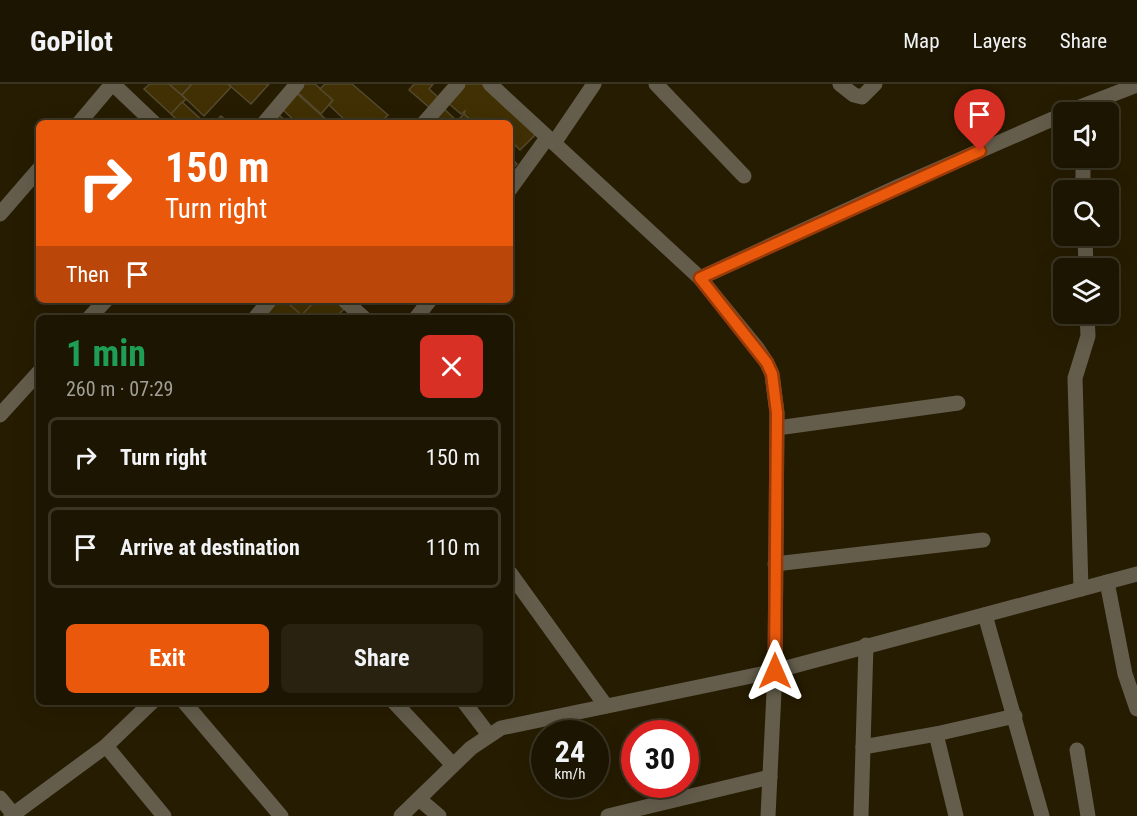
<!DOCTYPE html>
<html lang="en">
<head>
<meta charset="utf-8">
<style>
	:root { --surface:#1c1501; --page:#292210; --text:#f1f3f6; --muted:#a09f99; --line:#3a3423; --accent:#ea580c }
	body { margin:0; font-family:"Roboto Condensed",sans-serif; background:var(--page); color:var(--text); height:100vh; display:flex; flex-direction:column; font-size:22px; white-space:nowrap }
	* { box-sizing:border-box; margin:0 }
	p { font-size:20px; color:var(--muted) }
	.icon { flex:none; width:33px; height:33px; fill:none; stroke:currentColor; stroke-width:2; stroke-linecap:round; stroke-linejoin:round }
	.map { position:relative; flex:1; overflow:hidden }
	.panel { position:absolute; left:36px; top:231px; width:477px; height:390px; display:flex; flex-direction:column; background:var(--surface); border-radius:9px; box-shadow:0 6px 24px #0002,0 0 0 2px var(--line) }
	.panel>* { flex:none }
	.top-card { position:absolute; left:36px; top:36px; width:477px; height:183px; border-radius:9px; box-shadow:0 6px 24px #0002,0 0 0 2px var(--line); background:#ea580c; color:#fff; overflow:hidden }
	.tools { position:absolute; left:1053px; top:18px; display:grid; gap:12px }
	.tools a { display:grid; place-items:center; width:66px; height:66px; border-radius:9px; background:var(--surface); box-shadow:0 6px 24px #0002,0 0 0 2px var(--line); font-size:30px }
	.speed { position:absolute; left:531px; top:636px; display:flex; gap:12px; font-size:30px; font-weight:700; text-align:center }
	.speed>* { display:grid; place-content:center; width:78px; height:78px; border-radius:50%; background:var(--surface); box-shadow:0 6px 24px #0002,0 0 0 2px var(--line); line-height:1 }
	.speed small { font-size:15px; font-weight:400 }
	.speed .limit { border:9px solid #d22; background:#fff; color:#111 }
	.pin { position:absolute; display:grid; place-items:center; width:51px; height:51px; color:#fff; margin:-62px -26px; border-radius:50% 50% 50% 0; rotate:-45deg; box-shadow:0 0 6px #0007 }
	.pin .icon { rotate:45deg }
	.me { position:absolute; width:66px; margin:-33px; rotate:0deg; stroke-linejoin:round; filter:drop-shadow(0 0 4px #0008) }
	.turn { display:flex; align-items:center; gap:21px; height:126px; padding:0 30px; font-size:27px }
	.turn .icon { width:78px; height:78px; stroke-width:2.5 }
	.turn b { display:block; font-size:42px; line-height:51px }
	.then { display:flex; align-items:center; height:57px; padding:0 30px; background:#0003; gap:12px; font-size:22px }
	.round { display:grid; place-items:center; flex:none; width:63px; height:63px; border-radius:9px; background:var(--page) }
	.headline { display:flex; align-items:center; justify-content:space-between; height:102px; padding:0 30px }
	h1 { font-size:36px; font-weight:700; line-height:45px; color:#1e9e55 }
	.action { display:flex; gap:12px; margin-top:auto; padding:12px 30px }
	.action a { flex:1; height:69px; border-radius:9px; background:var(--accent); color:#fff; font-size:24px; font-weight:700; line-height:69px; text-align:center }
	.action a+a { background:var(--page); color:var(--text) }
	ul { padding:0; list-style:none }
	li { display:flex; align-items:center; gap:18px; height:81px; margin:0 12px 9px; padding:0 18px; border:3px solid var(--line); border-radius:9px }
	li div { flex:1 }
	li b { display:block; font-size:22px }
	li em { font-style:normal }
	header { display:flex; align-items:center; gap:36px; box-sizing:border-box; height:84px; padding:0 30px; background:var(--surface); border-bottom:2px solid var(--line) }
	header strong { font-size:28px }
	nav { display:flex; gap:33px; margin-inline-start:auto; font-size:21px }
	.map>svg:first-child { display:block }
	.building { fill:#403003; stroke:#554a2e; stroke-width:1.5 }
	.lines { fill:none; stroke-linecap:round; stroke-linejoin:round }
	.minor { stroke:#645d4c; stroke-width:15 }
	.route-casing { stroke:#983908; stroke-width:15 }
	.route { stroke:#ea580c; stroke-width:10 }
</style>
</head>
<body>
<header>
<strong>GoPilot</strong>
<nav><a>Map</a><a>Layers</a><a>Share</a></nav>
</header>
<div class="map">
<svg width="1137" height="732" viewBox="0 0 1137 732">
	<rect width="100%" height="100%" fill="#261c01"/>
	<!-- building -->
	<g class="building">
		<path d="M150,0H169L186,15L171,30L144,5Z"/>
		<path d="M169,0H192L182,11Z"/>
		<path d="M192,0H228L231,3L204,32L182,11Z"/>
		<path d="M228,0H269L251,20Z"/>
		<path d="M302,0H315L333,16L321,30L296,7Z"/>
		<path d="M325,0H352L388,31L380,39H343L345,36L329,21L333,16L320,5Z"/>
		<path d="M414,0H433L429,5L439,14L430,24L409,6Z"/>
		<path d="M461,0H484L483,1L494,12L537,49L520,66L512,58L510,60V39H474L464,30L465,27L461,30L446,17Z"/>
		<path d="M294,7L330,39H297L280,23Z"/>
		<path d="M182,18L205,39H180L171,30Z"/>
		<path d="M442,23L457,37L464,30L474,39H442L434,32Z"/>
		<path d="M279,31L288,39H272Z"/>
		<path d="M221,32L229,39H214Z"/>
		<path d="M510,73L517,80L510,87Z"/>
		<path d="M275,216H284L302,231L299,234H259Z"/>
		<path d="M284,216H316L302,231Z"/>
		<path d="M316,216H337L345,224L335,234H299Z"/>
	</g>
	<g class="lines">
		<!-- minor -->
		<g class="minor">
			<path d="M113,0L154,39"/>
			<path d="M490,0L700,194L757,264L767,279L772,290L777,329L775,587L768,732"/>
			<path d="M656,0L744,92"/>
			<path d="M840,0L854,11L862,13L875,0"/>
			<path d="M1067,28L1137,1"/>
			<path d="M79,39L112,0"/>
			<path d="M264,39L297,0"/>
			<path d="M424,39L458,0"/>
			<path d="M554,59L594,0"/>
			<path d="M1083,74V106"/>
			<path d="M510,105L547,54"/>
			<path d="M0,130L39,85"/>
			<path d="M1085,152L1086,184"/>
			<path d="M700,194L897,103L1064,30"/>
			<path d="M344,216L364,234"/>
			<path d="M89,234L106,216"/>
			<path d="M255,234L270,216"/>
			<path d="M416,234L430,216"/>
			<path d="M0,331L39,288"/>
			<path d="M777,344L958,319"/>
			<path d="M775,480L983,456"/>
			<path d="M510,489L606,622"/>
			<path d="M1107,498L1125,590L1137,625"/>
			<path d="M1081,505L1075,294L1088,252L1087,230"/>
			<path d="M985,531L1042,732"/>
			<path d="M184,618L281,732"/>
			<path d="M394,618L453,681"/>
			<path d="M464,618L489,651"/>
			<path d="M936,650L956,732"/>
			<path d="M106,662L164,732"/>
			<path d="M863,663L936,650L1015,632"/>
			<path d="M1077,666L1088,732"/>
			<path d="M0,714L15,732"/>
			<path d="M419,715L439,732"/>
			<path d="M11,732L106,662L152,618"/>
			<path d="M401,732L471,664L501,644L775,587L1137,490"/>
			<path d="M608,732L770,693"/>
			<path d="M861,732L866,561"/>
		</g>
	</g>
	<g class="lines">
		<defs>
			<path id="route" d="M775,587L777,329L772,290L767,279L700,194L980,67"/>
		</defs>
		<!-- route casing -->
		<use href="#route" class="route-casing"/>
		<!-- route -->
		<use href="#route" class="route"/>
	</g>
</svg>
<div class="tools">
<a><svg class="icon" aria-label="sound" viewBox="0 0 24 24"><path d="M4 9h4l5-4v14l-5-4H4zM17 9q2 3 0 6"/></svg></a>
<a><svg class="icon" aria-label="search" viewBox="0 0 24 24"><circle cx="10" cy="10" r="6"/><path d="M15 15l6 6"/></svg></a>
<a><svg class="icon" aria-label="layers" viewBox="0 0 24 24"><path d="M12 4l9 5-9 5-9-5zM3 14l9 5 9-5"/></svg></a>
</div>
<div class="speed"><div>24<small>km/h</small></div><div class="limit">30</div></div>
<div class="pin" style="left:980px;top:67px;background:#d93025"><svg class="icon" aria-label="arrive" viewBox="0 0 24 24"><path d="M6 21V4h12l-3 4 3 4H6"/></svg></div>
<svg class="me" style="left:775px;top:587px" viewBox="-20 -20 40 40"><path d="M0-17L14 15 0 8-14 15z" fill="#ea580c" stroke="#fff" stroke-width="4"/></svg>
<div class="top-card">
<div class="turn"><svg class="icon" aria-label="right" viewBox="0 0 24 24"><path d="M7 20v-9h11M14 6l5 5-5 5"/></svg><div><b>150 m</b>Turn right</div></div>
<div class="then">Then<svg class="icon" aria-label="arrive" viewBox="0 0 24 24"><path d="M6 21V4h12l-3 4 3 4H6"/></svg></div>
</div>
<section class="panel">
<div class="headline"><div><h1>1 min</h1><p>260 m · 07:29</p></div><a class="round" style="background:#d93025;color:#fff"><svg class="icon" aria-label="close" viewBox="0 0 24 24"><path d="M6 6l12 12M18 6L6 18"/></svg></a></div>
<ul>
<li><svg class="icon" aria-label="right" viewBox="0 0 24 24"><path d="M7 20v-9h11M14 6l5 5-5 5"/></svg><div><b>Turn right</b></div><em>150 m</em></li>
<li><svg class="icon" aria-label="arrive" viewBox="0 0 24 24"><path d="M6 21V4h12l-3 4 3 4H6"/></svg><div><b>Arrive at destination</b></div><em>110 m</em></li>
</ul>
<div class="action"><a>Exit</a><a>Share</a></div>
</section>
</div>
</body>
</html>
